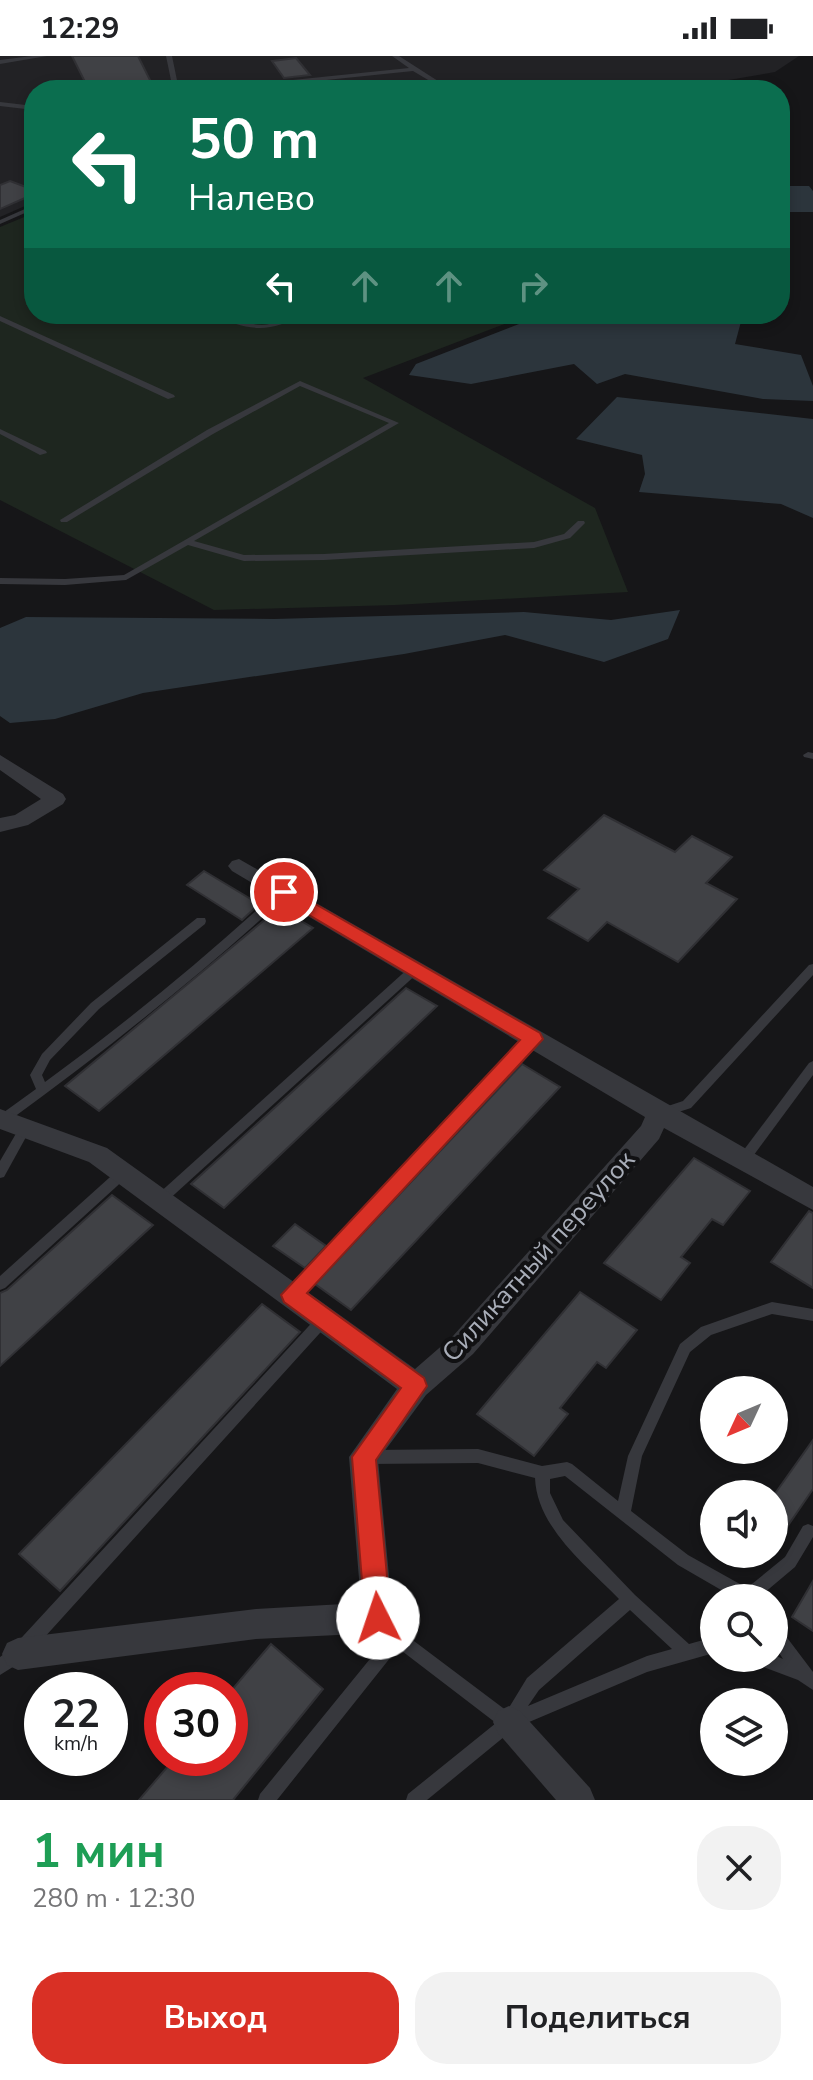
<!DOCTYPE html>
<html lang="ru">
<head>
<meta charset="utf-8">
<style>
	:root { --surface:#fff; --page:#f2f2f2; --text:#202124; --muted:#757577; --accent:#d93025 }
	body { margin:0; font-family:"Nunito Sans",sans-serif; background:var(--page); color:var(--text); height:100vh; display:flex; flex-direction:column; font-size:30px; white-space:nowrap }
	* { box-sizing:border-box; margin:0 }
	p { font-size:26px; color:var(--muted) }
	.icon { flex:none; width:44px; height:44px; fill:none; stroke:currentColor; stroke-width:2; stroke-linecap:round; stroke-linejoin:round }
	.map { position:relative; height:1744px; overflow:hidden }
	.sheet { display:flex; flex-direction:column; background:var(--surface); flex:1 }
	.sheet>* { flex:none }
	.top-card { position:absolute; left:24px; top:24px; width:766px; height:244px; border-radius:32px; box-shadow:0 4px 12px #0003; background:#0b6e4f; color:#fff; overflow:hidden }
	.needle { width:52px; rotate:226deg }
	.tools { position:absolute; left:700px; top:1320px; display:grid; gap:16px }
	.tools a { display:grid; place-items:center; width:88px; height:88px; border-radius:50%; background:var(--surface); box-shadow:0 4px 12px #0003; font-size:40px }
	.speed { position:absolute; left:24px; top:1616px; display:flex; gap:16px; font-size:40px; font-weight:700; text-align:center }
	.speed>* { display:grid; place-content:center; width:104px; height:104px; border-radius:50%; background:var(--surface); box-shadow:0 4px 12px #0003; line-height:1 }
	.speed small { font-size:20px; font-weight:400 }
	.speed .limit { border:12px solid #d22; background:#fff; color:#111 }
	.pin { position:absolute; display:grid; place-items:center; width:68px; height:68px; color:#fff; margin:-34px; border:4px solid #fff; border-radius:50%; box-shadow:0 2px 8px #0007 }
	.me { position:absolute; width:88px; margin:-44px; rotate:356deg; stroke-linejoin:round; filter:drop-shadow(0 0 6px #0008) }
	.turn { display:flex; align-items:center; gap:28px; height:168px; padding:0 32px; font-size:36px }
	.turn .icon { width:104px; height:104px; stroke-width:2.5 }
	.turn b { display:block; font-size:56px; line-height:68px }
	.lanes { display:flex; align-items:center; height:76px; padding:0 32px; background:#0003; justify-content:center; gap:40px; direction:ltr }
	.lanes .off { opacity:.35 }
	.round { display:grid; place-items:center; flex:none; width:84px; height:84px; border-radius:32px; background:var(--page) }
	.summary { display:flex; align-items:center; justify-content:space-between; height:136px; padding:0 32px }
	h1 { font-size:48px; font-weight:700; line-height:60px; color:#1e9e55 }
	.primary-button { display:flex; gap:16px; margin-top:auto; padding:16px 32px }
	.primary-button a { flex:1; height:92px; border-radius:32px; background:var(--accent); color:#fff; font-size:32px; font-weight:700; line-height:92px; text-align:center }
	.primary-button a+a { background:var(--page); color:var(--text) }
	.status { display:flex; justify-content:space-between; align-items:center; height:56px; padding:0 40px; background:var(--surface); direction:ltr }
	.status svg { height:22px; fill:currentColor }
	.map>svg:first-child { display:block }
	.built { fill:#222225 }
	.green { fill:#1e261f }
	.water { fill:#2c353c }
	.building { fill:#404145; stroke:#303034; stroke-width:2 }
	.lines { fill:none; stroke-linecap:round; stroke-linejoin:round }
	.lane { fill:#37383d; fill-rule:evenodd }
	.street { fill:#37383d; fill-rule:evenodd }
	.route { fill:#d93025; stroke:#8d1f18; stroke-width:2 }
	.labels { text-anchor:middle; stroke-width:8; stroke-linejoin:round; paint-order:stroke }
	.near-street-label { font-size:26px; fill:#a8adb8; stroke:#111113 }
</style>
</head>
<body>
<div class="status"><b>12:29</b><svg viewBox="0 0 49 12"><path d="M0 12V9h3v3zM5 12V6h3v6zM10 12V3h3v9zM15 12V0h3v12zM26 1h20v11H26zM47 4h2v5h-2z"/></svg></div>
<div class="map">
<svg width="813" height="1744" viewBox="0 0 813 1744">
	<rect width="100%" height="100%" fill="#161618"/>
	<!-- built -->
	<path class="built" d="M0,0H799L775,16L670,34H34V146L0,161Z"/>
	<!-- green -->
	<path class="green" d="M34,157V258H494L507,267L363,322L595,452L628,536L395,549L214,554L0,444V171Z"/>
	<!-- water -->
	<g class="water">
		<path d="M780,124L787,130H809L813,135V156H780Z"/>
		<path d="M545,258H743L735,288L801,299L813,330V345L763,343L625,318L597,328L574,308L471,328L409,319L416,308Z"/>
		<path d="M617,341L813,363V462L781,448L639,436L645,418L642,399L576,383Z"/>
		<path d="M680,554L668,583L604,606L505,579L404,598L143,637L55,663L10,667L0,660V572L26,561L274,563L524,556L611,564Z"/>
	</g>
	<!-- building -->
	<g class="building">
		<path d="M72,0H138L153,30L89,34Z"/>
		<path d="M296,2L310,19L284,22L272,5Z"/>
		<path d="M10,125L34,134V138L0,153V129Z"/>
		<path d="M604,759L675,796L692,780L732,801L706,827L737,843L678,906L607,866L588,885L548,862L579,833L544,814Z"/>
		<path d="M204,815L259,848L242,864L187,829Z"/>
		<path d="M279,852L313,872L99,1055L65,1030Z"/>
		<path d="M406,932L437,950L224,1152L191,1128Z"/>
		<path d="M522,1008L560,1031L351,1254L315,1228Z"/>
		<path d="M694,1102L750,1135L723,1169L712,1163L681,1201L690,1207L661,1244L604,1207Z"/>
		<path d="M112,1139L153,1169L0,1310V1237L7,1234Z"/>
		<path d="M809,1155L813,1157V1232L771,1206Z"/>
		<path d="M295,1168L326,1190L305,1212L273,1190Z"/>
		<path d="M580,1236L637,1274L606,1312L597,1306L560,1352L568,1358L534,1400L477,1358Z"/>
		<path d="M262,1248L300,1276L60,1535L19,1498Z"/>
		<path d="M813,1384V1433L774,1490V1439Z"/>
		<path d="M813,1525V1575L792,1561Z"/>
		<path d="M271,1588L323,1633L233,1744H139L175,1702H230V1636Z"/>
	</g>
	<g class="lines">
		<!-- lane -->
		<g class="lane">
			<path d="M32,0H47L0,8V4Z"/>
			<path d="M166,0H172L179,34H173Z"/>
			<path d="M392,0H399L452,34H445L413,15L230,34H211L214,32L409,12Z"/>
			<path d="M0,46L34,50V54L0,50Z"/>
			<path d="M34,149V153L0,168V164Z"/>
			<path d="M34,171V180L28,176Z"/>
			<path d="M215,258C232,258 245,269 262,269C276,269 287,258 301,258C273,278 243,275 215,258Z"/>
			<path d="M0,260L174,339L175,341L168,343L0,265Z"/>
			<path d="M300,325L399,367L194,485L244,499L324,498L534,486L564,478L578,465H584L585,467L570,482L534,492L324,504L244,505L188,489L126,524L65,529L0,528V522L65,523L124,519L389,367L300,330L213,378L67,466H61L60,464L207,374Z"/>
			<path d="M0,373L46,395L47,397L40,399L0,378Z"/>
			<path d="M808,696L813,697V703L804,701L803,699Z"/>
			<path d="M284,832L289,836L288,839C198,921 104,996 6,1067L0,1068V1059L36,1033L30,1019L42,998L91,947L197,862H205L206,865L205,868L99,953L50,1004L42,1019L45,1026C127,966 205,902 280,833Z"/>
			<path d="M813,908V919L691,1052L663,1061L659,1059L657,1056L659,1053L683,1045L809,909Z"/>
			<path d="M415,909L419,910L421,913L419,916L165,1147L161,1148L157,1147L155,1143L157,1139L411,910Z"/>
			<path d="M534,979L538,980L540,983L538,986L297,1243L292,1245L287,1243L285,1239L287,1235L530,980Z"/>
			<path d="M813,1005V1019L748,1107L744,1108L740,1107L738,1103L740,1099L809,1007Z"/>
			<path d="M25,1067L29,1069L31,1072L4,1121L0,1122V1105L21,1069Z"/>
			<path d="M123,1112L127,1113L129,1117L127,1121L5,1232L0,1234V1220L119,1113Z"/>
			<path d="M772,1246L813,1253V1265L772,1258L711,1279L690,1296L642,1400L631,1455L688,1499L747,1532L785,1501L803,1470L808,1468L813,1470V1481L795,1511L758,1542H735L678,1509L565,1420L550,1423V1437L563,1464L635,1539L689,1588L714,1581V1597L647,1616L515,1672L427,1744H406L408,1738L496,1667L398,1592L277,1744H258L260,1738L387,1582L373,1567L370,1562L373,1557L378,1554L383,1557L402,1576L507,1655L527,1622L619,1543C587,1510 537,1472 535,1422L478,1407L368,1408L363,1406L361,1401L363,1396L368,1394L478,1393L542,1410L567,1406L572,1408L618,1445L628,1400L680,1288L701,1271ZM630,1554L672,1593L647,1600L528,1650L539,1634Z"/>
			<path d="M324,1257L329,1259L331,1263L329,1267L24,1604L0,1619V1601L12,1592L319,1259Z"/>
			<path d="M774,1568L779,1571L813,1616V1634L798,1624L755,1608L753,1602H774V1599L783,1603L774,1589Z"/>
		</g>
		<!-- street -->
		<g class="street">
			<path d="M0,699L63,738L66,743L63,748L28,769L0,776V762L15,759L41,743L0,714Z"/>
			<path d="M239,803L813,1131V1154L664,1072L659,1083L473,1298L426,1339L378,1404L393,1562L389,1573L378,1577L256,1583L18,1614L7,1609L2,1598L7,1587L18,1582L256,1553L361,1547L349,1401L397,1333L89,1106L0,1073V1053L107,1092L415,1313L453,1280L641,1070L645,1061L232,815L228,810L232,805Z"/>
			<path d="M509,1650L520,1655L590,1732L595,1744H556L498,1677L493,1666L498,1655Z"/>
		</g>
	</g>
	<!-- route -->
	<path class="route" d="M284,830L540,977L543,983L307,1237L424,1322L427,1330L376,1404L391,1562L387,1571L378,1575L369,1571L365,1562L352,1401L401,1332L284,1246L281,1239L520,984L277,840L275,836Z"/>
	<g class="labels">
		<!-- near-street labels -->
		<g class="near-street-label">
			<text transform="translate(538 1200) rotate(-48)" y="9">Силикатный переулок</text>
		</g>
	</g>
</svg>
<div class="tools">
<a><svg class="needle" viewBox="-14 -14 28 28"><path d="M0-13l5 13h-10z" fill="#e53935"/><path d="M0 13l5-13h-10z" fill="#757577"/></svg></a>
<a><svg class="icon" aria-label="sound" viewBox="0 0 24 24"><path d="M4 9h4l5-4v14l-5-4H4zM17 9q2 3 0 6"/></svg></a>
<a><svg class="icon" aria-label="search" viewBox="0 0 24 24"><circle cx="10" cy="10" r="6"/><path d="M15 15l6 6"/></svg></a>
<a><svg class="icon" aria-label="layers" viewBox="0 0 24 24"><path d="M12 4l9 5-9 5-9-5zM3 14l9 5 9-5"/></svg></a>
</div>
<div class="speed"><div>22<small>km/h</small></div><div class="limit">30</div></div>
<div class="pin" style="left:284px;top:836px;background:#d93025"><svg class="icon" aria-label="arrive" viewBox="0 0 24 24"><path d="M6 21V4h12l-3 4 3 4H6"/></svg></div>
<svg class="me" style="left:378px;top:1562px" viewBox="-20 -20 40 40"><circle r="19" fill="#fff"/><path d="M0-13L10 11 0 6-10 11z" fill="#d93025"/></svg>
<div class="top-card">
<div class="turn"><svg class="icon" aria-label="left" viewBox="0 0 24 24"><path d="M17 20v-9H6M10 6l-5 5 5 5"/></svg><div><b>50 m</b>Налево</div></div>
<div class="lanes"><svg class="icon" aria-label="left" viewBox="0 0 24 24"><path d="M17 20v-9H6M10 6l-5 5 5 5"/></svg><svg class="icon off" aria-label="ahead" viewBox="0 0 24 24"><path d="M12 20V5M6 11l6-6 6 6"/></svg><svg class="icon off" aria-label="ahead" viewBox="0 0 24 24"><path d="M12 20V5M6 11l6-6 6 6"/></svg><svg class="icon off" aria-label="right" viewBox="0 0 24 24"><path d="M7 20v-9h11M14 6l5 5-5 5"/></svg></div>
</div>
</div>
<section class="sheet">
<div class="summary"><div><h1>1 мин</h1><p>280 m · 12:30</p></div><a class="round"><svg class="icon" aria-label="close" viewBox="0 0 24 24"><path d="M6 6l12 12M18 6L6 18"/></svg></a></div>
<div class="primary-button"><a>Выход</a><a>Поделиться</a></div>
</section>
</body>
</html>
